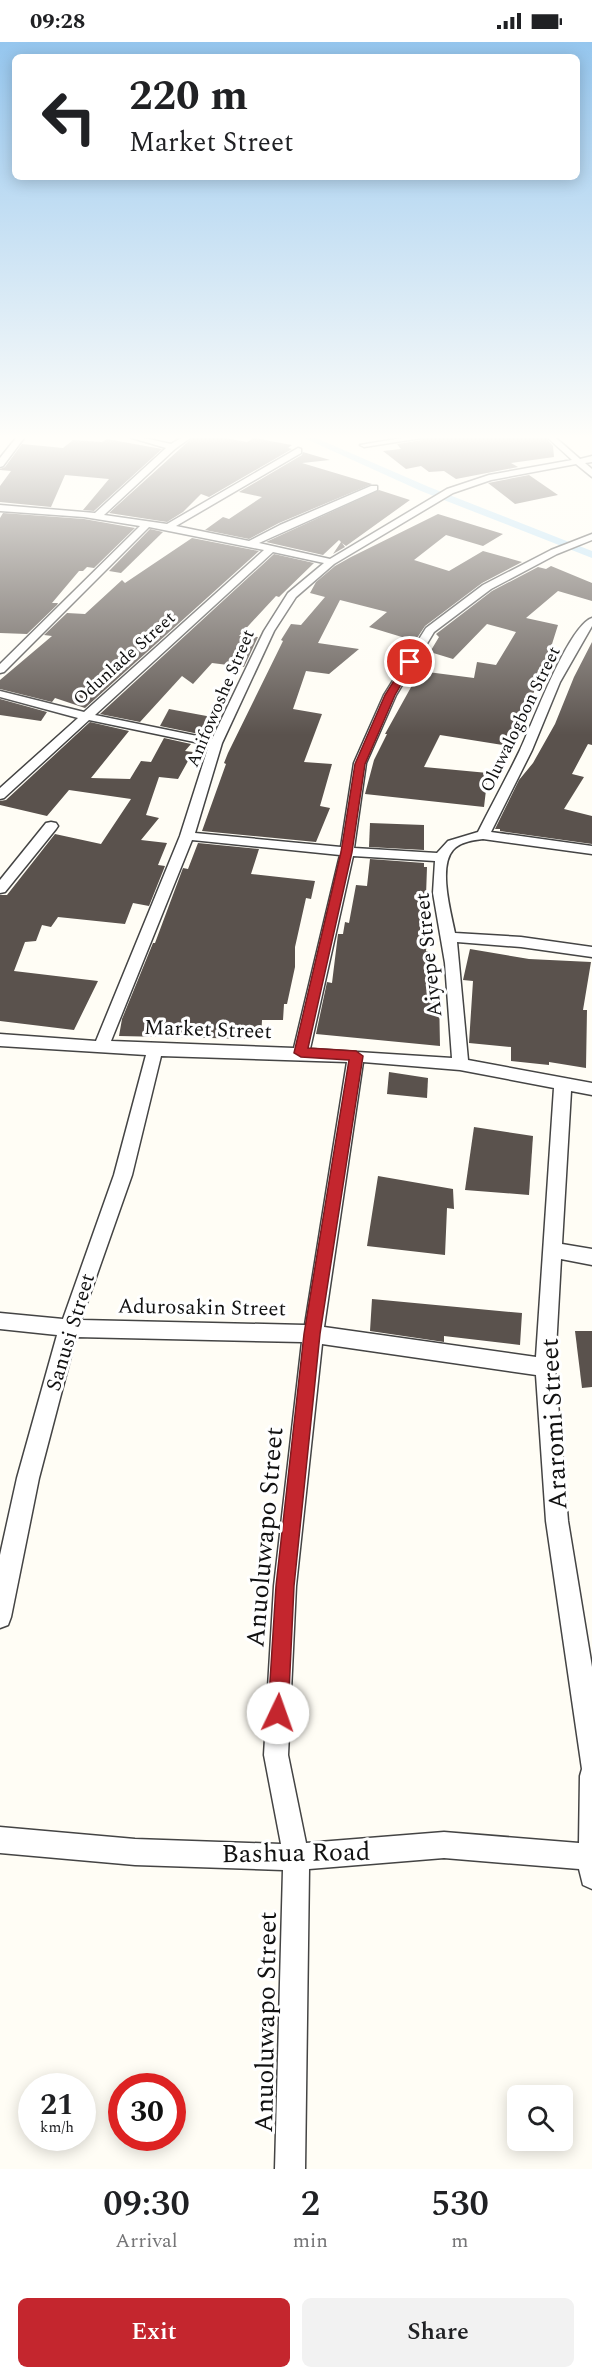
<!DOCTYPE html>
<html lang="en">
<head>
<meta charset="utf-8">
<style>
	:root { --surface:#fff; --page:#f2f2f2; --text:#202124; --muted:#757577; --accent:#c4262e }
	body { margin:0; font-family:Spectral,serif; background:var(--page); color:var(--text); height:100vh; display:flex; flex-direction:column; font-size:22px; white-space:nowrap }
	* { box-sizing:border-box; margin:0 }
	p { font-size:20px; color:var(--muted) }
	.icon { flex:none; width:33px; height:33px; fill:none; stroke:currentColor; stroke-width:2; stroke-linecap:round; stroke-linejoin:round }
	.map { position:relative; height:2127px; overflow:hidden }
	.sheet { display:flex; flex-direction:column; background:var(--surface); flex:1 }
	.sheet>* { flex:none }
	.top-card { position:absolute; left:12px; top:12px; width:568px; height:126px; border-radius:9px; box-shadow:0 3px 15px #0003; background:#fff; color:var(--text); overflow:hidden }
	.buttons { position:absolute; left:507px; top:2043px; display:grid; gap:12px }
	.buttons a { display:grid; place-items:center; width:66px; height:66px; border-radius:9px; background:var(--surface); box-shadow:0 3px 15px #0003; font-size:30px }
	.speed { position:absolute; left:18px; top:2031px; display:flex; gap:12px; font-size:30px; font-weight:700; text-align:center }
	.speed>* { display:grid; place-content:center; width:78px; height:78px; border-radius:50%; background:var(--surface); box-shadow:0 3px 15px #0003; line-height:1 }
	.speed small { font-size:15px; font-weight:400 }
	.speed .limit { border:9px solid #d22; background:#fff; color:#111 }
	.pin { position:absolute; display:grid; place-items:center; width:51px; height:51px; color:#fff; margin:-26px; border:3px solid #fff; border-radius:50%; box-shadow:0 2px 6px #0007 }
	.me { position:absolute; width:66px; margin:-33px; rotate:3deg; stroke-linejoin:round; filter:drop-shadow(0 0 4px #0008) }
	.turn { display:flex; align-items:center; gap:21px; height:126px; padding:0 18px; font-size:27px }
	.turn .icon { width:78px; height:78px; stroke-width:2.5 }
	.turn b { display:block; font-size:42px; line-height:51px }
	.eta { display:flex; justify-content:space-evenly; align-items:center; height:102px; text-align:center }
	.eta b { font-size:36px; font-weight:600; line-height:42px }
	.cta { display:flex; gap:12px; margin-top:auto; padding:12px 18px }
	.cta a { flex:1; height:69px; border-radius:9px; background:var(--accent); color:#fff; font-size:24px; font-weight:600; line-height:69px; text-align:center }
	.cta a+a { background:var(--page); color:var(--text) }
	.status { display:flex; justify-content:space-between; align-items:center; height:42px; padding:0 30px; background:var(--surface); direction:ltr }
	.status svg { height:16px; fill:currentColor }
	.map>svg:first-child { display:block }
	.lines { fill:none; stroke-linecap:round; stroke-linejoin:round }
	.canal { fill:#b9e0f7; fill-rule:evenodd }
	.building { fill:#5a524d }
	.street-casing { stroke:#444; stroke-width:3 }
	.street { fill:#fff; fill-rule:evenodd }
	.route { fill:#c4262e; stroke:#7f191e; stroke-width:1.5 }
	.labels { text-anchor:middle; stroke-width:6; stroke-linejoin:round; paint-order:stroke }
	.far-street-label { font-size:18px; fill:#111; stroke:#fff }
	.street-label { font-size:21px; fill:#111; stroke:#fff }
	.near-street-label { font-size:26px; fill:#111; stroke:#fff }
</style>
</head>
<body>
<div class="status"><b>09:28</b><svg viewBox="0 0 49 12"><path d="M0 12V9h3v3zM5 12V6h3v6zM10 12V3h3v9zM15 12V0h3v12zM26 1h20v11H26zM47 4h2v5h-2z"/></svg></div>
<div class="map">
<svg width="592" height="2127" viewBox="0 0 592 2127">
	<rect width="100%" height="100%" fill="#fffdf5"/>
	<g class="lines">
		<!-- canal -->
		<path class="canal" d="M304,396H316L429,445L592,509V516L421,449Z"/>
	</g>
	<!-- building -->
	<g class="building">
		<path d="M192,396H224L247,400L254,396L292,403L288,406L292,407L209,455L201,452L183,470L167,480L109,471Z"/>
		<path d="M424,396H546L553,404L554,415L511,421L518,425L456,437L444,429L429,430L421,424L406,427L383,409L401,407L397,402L422,398Z"/>
		<path d="M107,397L162,407L94,469L83,468L109,437L65,433L51,465L0,460V444L11,429L0,428V427L5,425L22,402L63,406L73,398L102,400Z"/>
		<path d="M303,410L330,418L302,421L372,442L279,481L249,497L205,488L223,475L229,477L262,455L239,450L302,413Z"/>
		<path d="M529,433L558,453L515,462L488,441Z"/>
		<path d="M379,448L410,458L346,504L342,501L345,505L333,512L341,500L339,498L323,513L266,500Z"/>
		<path d="M3,471L84,477L135,486L94,526L87,525L83,529H79L52,561H58L57,563L27,592L0,591V476Z"/>
		<path d="M438,472L503,492L483,504L446,493L414,518L449,529L483,509L522,520L482,541L425,584L415,599L369,585L387,570L340,558L318,601L359,607L329,632L306,629L293,667L322,672L304,720L332,722L320,764L330,766L316,800L202,789L226,722L224,721L228,711L283,599L281,598L291,582L301,583L325,555L310,551L316,540L335,524L351,515Z"/>
		<path d="M150,487L163,490L121,531L109,529Z"/>
		<path d="M192,496L259,509L85,666L55,656L52,660L0,647V638L52,594L44,593L67,571L85,572L122,538L125,541Z"/>
		<path d="M274,512L314,521L279,555L276,554L239,594L258,595L244,625L212,621L193,642L182,634L140,680L100,672Z"/>
		<path d="M551,524L592,541V559L558,549L526,576L558,583L541,637L522,672L509,704L440,693L424,725L488,731L484,765L365,752L374,718L387,692H385L420,629L474,636L477,620L496,623L516,590L487,582L453,617L430,610L439,595L436,592L492,549L538,525L546,527Z"/>
		<path d="M592,600V703L588,702L572,732L584,735L564,767L592,774V802L500,789V787H495L519,738L533,721L555,682L574,635Z"/>
		<path d="M0,657L47,670L41,679L0,673Z"/>
		<path d="M169,667L212,675L199,692L160,684Z"/>
		<path d="M90,680L129,689L91,736L130,737L141,719L151,720L164,696L191,702L185,709L193,710L178,737L159,735L146,773L159,776L141,798L167,801L158,823L165,824L149,864L133,861L125,882L58,875L51,885L42,883L36,899L25,900L14,929L98,939L74,988L0,979V853H7L55,792L101,802L131,757L69,748L47,774L0,763V759L6,758Z"/>
		<path d="M370,781L424,783V808L369,805Z"/>
		<path d="M198,801L259,807L251,832L315,839L311,857L306,856L295,905V925L287,962H284L283,978H262L261,997L119,994L122,977L153,901H155L183,826L188,827Z"/>
		<path d="M370,817L424,821V825H427L425,883L428,884L426,909H434L433,953L439,952L440,1004L316,992L327,940L332,941L338,892H343L345,880L349,881L356,843L367,844Z"/>
		<path d="M470,907L529,917L591,920L583,968H587L586,1026L549,1020V1023L511,1019V1005L469,1001L473,939L463,938Z"/>
		<path d="M389,1030L428,1036L427,1056L387,1052Z"/>
		<path d="M474,1085L533,1094L529,1153L465,1148Z"/>
		<path d="M378,1134L453,1147L454,1167L447,1166L445,1213L367,1204Z"/>
		<path d="M372,1257L522,1271L520,1303L444,1294V1300L370,1289Z"/>
		<path d="M575,1289H592V1345L582,1346Z"/>
	</g>
	<g class="lines">
		<defs>
			<g id="street">
				<path d="M16,396H24L3,424L0,425V416Z"/>
				<path d="M132,396H144L171,402L181,396H190L175,407L104,473L167,482L298,406L301,407V411L176,484L249,499L280,483L371,444H377V448L259,501L330,517L447,447L489,433L572,418L548,396H556L580,417L592,414V420L585,421L592,427V435L576,422L491,438L453,451L334,522L296,555L274,589L222,701L195,791L341,805L354,721L384,653L426,586L483,543L551,508L592,492V498L557,512L491,547L434,590L396,653L366,721L354,806L437,811L448,799L478,790C492,762 507,735 520,708C532,683 568,584 592,576V584L560,640L532,708L491,790L592,804V812L483,797C473,798 460,800 453,808C438,825 451,871 455,891L521,895L592,905V915L521,905L457,900L468,1018L592,1041V1053L571,1049L562,1202L592,1207V1223L561,1217L555,1325L568,1479L592,1625V1847L583,1843L579,1827L444,1816L309,1827L305,2127H275L283,1828L135,1823L0,1811V1785L135,1797L281,1802L264,1713L274,1544L302,1300L76,1295L39,1436L11,1575L8,1583L0,1586V1513L17,1436L57,1293L0,1287V1271L63,1277L114,1133L146,1013L0,1004V992L96,999L180,794L209,703L89,678L4,756L0,757V746L78,676L0,655V649L84,670L264,508L149,485L4,630L0,631V622L140,484L84,475L0,469V463L95,471L166,406ZM273,510L324,521L288,551L264,589L212,697L95,673ZM192,798L340,813L294,1006L111,999ZM353,814L435,819L433,851L445,921L452,1016L310,1007ZM161,1014L347,1020L305,1283L81,1278L132,1133ZM363,1020L460,1028L554,1046L536,1315L324,1285ZM322,1302L536,1333L546,1479L582,1727L580,1734L579,1801L444,1790L306,1801L288,1713L296,1544Z"/>
				<path d="M402,396H422L364,405L360,403Z"/>
				<path d="M51,780L56,781L58,784L56,787L5,850L0,851V838L46,781Z"/>
			</g>
		</defs>
		<!-- street casing -->
		<use href="#street" class="street-casing"/>
		<!-- street -->
		<use href="#street" class="street"/>
	</g>
	<!-- sky -->
	<linearGradient id="sky" x2="0" y2="1"><stop stop-color="#95c6ee"/><stop offset="0.57" stop-color="#fffefa"/><stop offset="1" stop-color="#fffefa" stop-opacity="0"/></linearGradient>
	<rect width="592" height="693" fill="url(#sky)"/>
	<!-- route -->
	<path class="route" d="M407,618L414,620L395,653L365,722L352,810L308,1006L356,1009L363,1014L320,1292L294,1544L288,1671L285,1678L278,1680L271,1678L268,1671L276,1544L304,1292L349,1018L301,1015L294,1011L341,810L355,722L385,653Z"/>
	<g class="labels">
		<!-- far-street labels -->
		<g class="far-street-label">
			<text transform="translate(124 616) rotate(-42)" y="6">Odunlade Street</text>
			<text transform="translate(220 656) rotate(-67)" y="6">Anifowoshe Street</text>
			<text transform="translate(520 677) rotate(-64)" y="6">Oluwalogbon Street</text>
		</g>
		<!-- street labels -->
		<g class="street-label">
			<text transform="translate(428 913) rotate(-96)" y="7">Aiyepe Street</text>
			<text transform="translate(208 987) rotate(2)" y="7">Market Street</text>
			<text transform="translate(202 1265) rotate(1)" y="7">Adurosakin Street</text>
			<text transform="translate(70 1290) rotate(-73)" y="7">Sanusi Street</text>
		</g>
		<!-- near-street labels -->
		<g class="near-street-label">
			<text transform="translate(553 1382) rotate(-93)" y="9">Araromi Street</text>
			<text transform="translate(264 1495) rotate(-85)" y="9">Anuoluwapo Street</text>
			<text transform="translate(296 1810) rotate(-1)" y="9">Bashua Road</text>
			<text transform="translate(265 1980) rotate(-89)" y="9">Anuoluwapo Street</text>
		</g>
	</g>
</svg>
<div class="buttons">
<a><svg class="icon" aria-label="search" viewBox="0 0 24 24"><circle cx="10" cy="10" r="6"/><path d="M15 15l6 6"/></svg></a>
</div>
<div class="speed"><div>21<small>km/h</small></div><div class="limit">30</div></div>
<div class="pin" style="left:410px;top:620px;background:#d93025"><svg class="icon" aria-label="arrive" viewBox="0 0 24 24"><path d="M6 21V4h12l-3 4 3 4H6"/></svg></div>
<svg class="me" style="left:278px;top:1671px" viewBox="-20 -20 40 40"><circle r="19" fill="#fff"/><path d="M0-13L10 11 0 6-10 11z" fill="#c4262e"/></svg>
<div class="top-card">
<div class="turn"><svg class="icon" aria-label="left" viewBox="0 0 24 24"><path d="M17 20v-9H6M10 6l-5 5 5 5"/></svg><div><b>220 m</b>Market Street</div></div>
</div>
</div>
<section class="sheet">
<div class="eta">
<div><b>09:30</b><p>Arrival</p></div>
<div><b>2</b><p>min</p></div>
<div><b>530</b><p>m</p></div>
</div>
<div class="cta"><a>Exit</a><a>Share</a></div>
</section>
</body>
</html>
